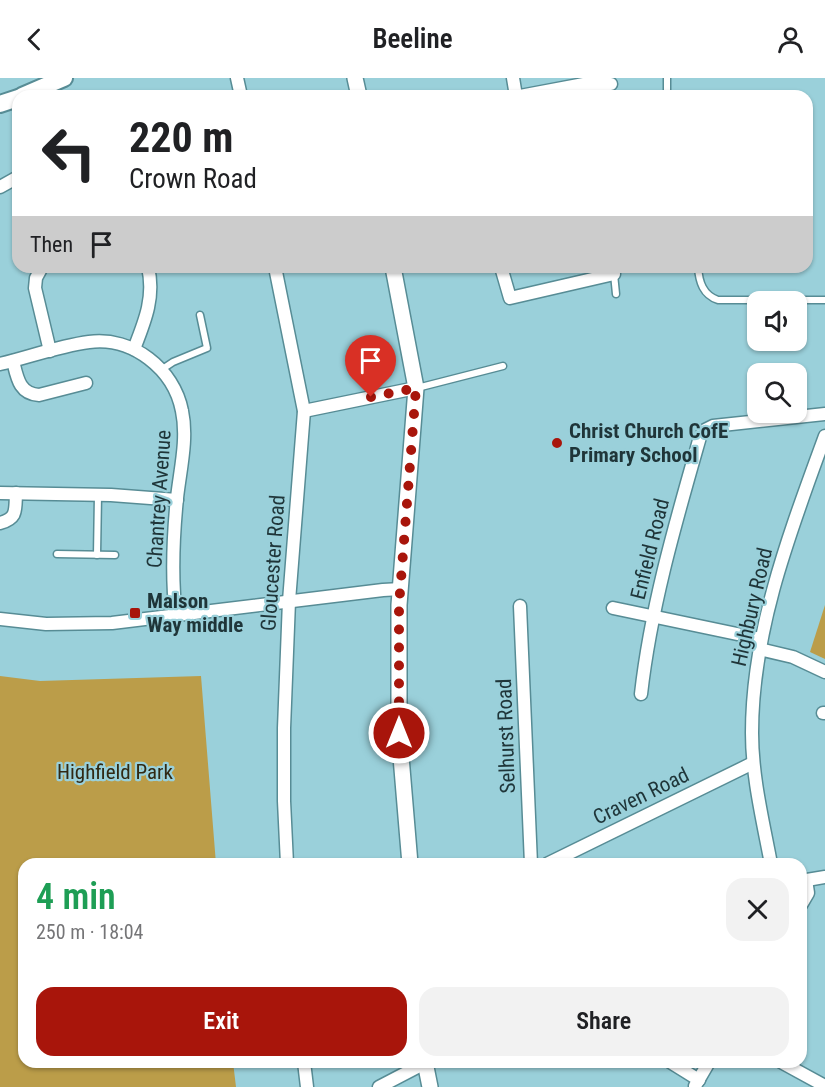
<!DOCTYPE html>
<html lang="en">
<head>
<meta charset="utf-8">
<style>
	:root { --surface:#fff; --page:#f2f2f2; --text:#202124; --muted:#757577; --accent:#a8150b }
	body { margin:0; font-family:"Roboto Condensed",sans-serif; background:var(--page); color:var(--text); height:100vh; display:flex; flex-direction:column; font-size:22px; white-space:nowrap }
	* { box-sizing:border-box; margin:0 }
	p { font-size:20px; color:var(--muted) }
	.icon { flex:none; width:33px; height:33px; fill:none; stroke:currentColor; stroke-width:2; stroke-linecap:round; stroke-linejoin:round }
	.map { position:relative; flex:1; overflow:hidden }
	.sheet { position:absolute; left:18px; top:780px; width:789px; height:210px; display:flex; flex-direction:column; background:var(--surface); border-radius:18px; box-shadow:0 2px 4px #0004 }
	.sheet>* { flex:none }
	.hud { position:absolute; left:12px; top:12px; width:801px; height:183px; border-radius:18px; box-shadow:0 2px 4px #0004; background:#fff; color:var(--text); overflow:hidden }
	.fabs { position:absolute; left:747px; top:213px; display:grid; gap:12px }
	.fabs a { display:grid; place-items:center; width:60px; height:60px; border-radius:12px; background:var(--surface); box-shadow:0 2px 4px #0004; font-size:30px }
	.pin { position:absolute; display:grid; place-items:center; width:51px; height:51px; color:#fff; margin:-62px -26px; border-radius:50% 50% 50% 0; rotate:-45deg; box-shadow:0 0 6px #0007 }
	.pin .icon { rotate:45deg }
	.me { position:absolute; width:66px; margin:-33px; rotate:0deg; stroke-linejoin:round; filter:drop-shadow(0 0 4px #0008) }
	.turn { display:flex; align-items:center; gap:21px; height:126px; padding:0 18px; font-size:27px }
	.turn .icon { width:78px; height:78px; stroke-width:2.5 }
	.turn b { display:block; font-size:42px; line-height:51px }
	.then { display:flex; align-items:center; height:57px; padding:0 18px; background:#0003; gap:12px; font-size:22px }
	.round { display:grid; place-items:center; flex:none; width:63px; height:63px; border-radius:18px; background:var(--page) }
	.head { display:flex; align-items:center; justify-content:space-between; height:102px; padding:0 18px }
	h1 { font-size:36px; font-weight:600; line-height:45px; color:#1e9e55 }
	.button { display:flex; gap:12px; margin-top:auto; padding:12px 18px }
	.button a { flex:1; height:69px; border-radius:18px; background:var(--accent); color:#fff; font-size:24px; font-weight:600; line-height:69px; text-align:center }
	.button a+a { background:var(--page); color:var(--text) }
	header { display:flex; justify-content:space-between; align-items:center; height:78px; padding:0 18px; background:var(--surface); font-size:27px; font-weight:600 }
	.map>svg:first-child { display:block }
	.green { fill:#bb9d49 }
	.lines { fill:none; stroke-linecap:round; stroke-linejoin:round }
	.service-casing { stroke:#578c95; stroke-width:9 }
	.minor-casing { stroke:#578c95; stroke-width:15 }
	.tertiary-casing { stroke:#578c95; stroke-width:18 }
	.secondary-casing { stroke:#578c95; stroke-width:20 }
	.service { stroke:#fff; stroke-width:6 }
	.minor { stroke:#fff; stroke-width:12 }
	.tertiary { stroke:#fff; stroke-width:15 }
	.secondary { stroke:#fff; stroke-width:16 }
	.route { stroke:#a8150b; stroke-width:10; stroke-dasharray:0 18 }
	.poi-dot { fill:#a8150b; stroke:#9ad0da; stroke-width:2 }
	.labels { text-anchor:middle; stroke-width:4.5; stroke-linejoin:round; paint-order:stroke }
	.poi-label { font-size:21px; font-weight:bold; fill:#1f3539; stroke:#9ad0da; text-anchor:start }
	.street-label { font-size:21px; fill:#1f3539; stroke:#9ad0da }
	.park-label { font-size:21px; fill:#312913; stroke:#9ad0da }
</style>
</head>
<body>
<header><svg class="icon" aria-label="back" viewBox="0 0 24 24"><path d="M15 5l-7 7 7 7"/></svg>Beeline<svg class="icon" aria-label="person" viewBox="0 0 24 24"><circle cx="12" cy="8" r="4"/><path d="M4 21q1-7 8-7t8 7"/></svg></header>
<div class="map">
<svg width="825" height="1009" viewBox="0 0 825 1009">
	<rect width="100%" height="100%" fill="#9ad0da"/>
	<!-- green -->
	<g class="green">
		<path d="M825,527V581L810,574Z"/>
		<path d="M0,598L40,603L201,598L216,786H24V984H233L236,1009H0Z"/>
	</g>
	<g class="lines">
		<defs>
			<g id="service">
				<path d="M667,0V18"/>
				<path d="M698,189C699,204 703,217 718,222H825"/>
				<path d="M614,196L616,216"/>
				<path d="M161,292L173,284L207,270L200,237"/>
				<path d="M417,310L503,288"/>
				<path d="M57,476L115,477"/>
				<path d="M97,477L98,417"/>
			</g>
			<g id="minor">
				<path d="M237,0L241,18"/>
				<path d="M513,0L516,18"/>
				<path d="M520,18L584,6H611"/>
				<path d="M0,109L18,99"/>
				<path d="M42,189L36,200L35,210L50,273"/>
				<path d="M275,189L304,333L289,523L284,650V723L287,786"/>
				<path d="M501,189L510,220L614,196L613,189"/>
				<path d="M134,271C145,243 155,219 148,189"/>
				<path d="M13,283C17,299 19,316 39,317L86,305"/>
				<path d="M0,286C29,279 59,268 89,264C132,258 174,291 182,333C188,361 180,392 177,420C173,460 171,498 176,538"/>
				<path d="M304,333L416,310"/>
				<path d="M0,415L111,417L177,422"/>
				<path d="M0,445C18,440 15,432 16,415"/>
				<path d="M520,528L531,786"/>
				<path d="M613,530L761,561"/>
				<path d="M0,541L46,546L112,545L383,512L401,511"/>
				<path d="M759,571L793,579L825,594"/>
				<path d="M641,616C651,528 676,443 700,359L705,352L713,348L825,336"/>
				<path d="M823,635H825"/>
				<path d="M547,786L753,685"/>
				<path d="M771,786C763,743 752,699 752,655C752,552 790,454 825,358"/>
				<path d="M801,803L825,799"/>
				<path d="M801,827L808,815L806,802"/>
				<path d="M304,984L307,1009"/>
				<path d="M670,984L699,1002"/>
				<path d="M781,984L825,1008"/>
				<path d="M695,1008L709,984"/>
				<path d="M379,1009L427,984"/>
			</g>
			<g id="tertiary">
				<path d="M355,0L359,18"/>
				<path d="M393,189L416,310L399,527V655L410,786"/>
				<path d="M425,984L430,1009"/>
			</g>
			<g id="secondary">
				<path d="M22,18L64,0"/>
				<path d="M0,26L18,20"/>
			</g>
		</defs>
		<!-- service casing -->
		<use href="#service" class="service-casing"/>
		<!-- minor casing -->
		<use href="#minor" class="minor-casing"/>
		<!-- tertiary casing -->
		<use href="#tertiary" class="tertiary-casing"/>
		<!-- secondary casing -->
		<use href="#secondary" class="secondary-casing"/>
		<!-- service -->
		<use href="#service" class="service"/>
		<!-- minor -->
		<use href="#minor" class="minor"/>
		<!-- tertiary -->
		<use href="#tertiary" class="tertiary"/>
		<!-- secondary -->
		<use href="#secondary" class="secondary"/>
	</g>
	<g class="lines">
		<!-- route -->
		<path class="route" d="M371,319L416,310L399,527V655"/>
	</g>
	<!-- markers -->
	<g class="poi-dot">
		<circle cx="557" cy="365" r="6"/>
		<rect x="129" y="529" width="12" height="12" rx="3"/>
	</g>
	<g class="labels">
		<!-- poi labels -->
		<g class="poi-label">
			<text x="569" y="360">Christ Church CofE<tspan x="569" dy="24">Primary School</tspan></text>
			<text x="147" y="530">Malson<tspan x="147" dy="24">Way middle</tspan></text>
		</g>
		<!-- street labels -->
		<g class="street-label">
			<text transform="translate(159 421) rotate(-86)" y="7">Chantrey Avenue</text>
			<text transform="translate(650 471) rotate(-76)" y="7">Enfield Road</text>
			<text transform="translate(273 485) rotate(-86)" y="7">Gloucester Road</text>
			<text transform="translate(752 529) rotate(-77)" y="7">Highbury Road</text>
			<text transform="translate(506 658) rotate(-92)" y="7">Selhurst Road</text>
			<text transform="translate(641 718) rotate(-26)" y="7">Craven Road</text>
		</g>
		<!-- park labels -->
		<g class="park-label">
			<text x="115" y="701">Highfield Park</text>
		</g>
	</g>
</svg>
<div class="fabs">
<a><svg class="icon" aria-label="sound" viewBox="0 0 24 24"><path d="M4 9h4l5-4v14l-5-4H4zM17 9q2 3 0 6"/></svg></a>
<a><svg class="icon" aria-label="search" viewBox="0 0 24 24"><circle cx="10" cy="10" r="6"/><path d="M15 15l6 6"/></svg></a>
</div>
<div class="pin" style="left:371px;top:319px;background:#d93025"><svg class="icon" aria-label="arrive" viewBox="0 0 24 24"><path d="M6 21V4h12l-3 4 3 4H6"/></svg></div>
<svg class="me" style="left:399px;top:655px" viewBox="-20 -20 40 40"><circle r="17" fill="#a8150b" stroke="#fff" stroke-width="3"/><path d="M0-11L8 9 0 5-8 9z" fill="#fff"/></svg>
<div class="hud">
<div class="turn"><svg class="icon" aria-label="left" viewBox="0 0 24 24"><path d="M17 20v-9H6M10 6l-5 5 5 5"/></svg><div><b>220 m</b>Crown Road</div></div>
<div class="then">Then<svg class="icon" aria-label="arrive" viewBox="0 0 24 24"><path d="M6 21V4h12l-3 4 3 4H6"/></svg></div>
</div>
<section class="sheet">
<div class="head"><div><h1>4 min</h1><p>250 m · 18:04</p></div><a class="round"><svg class="icon" aria-label="close" viewBox="0 0 24 24"><path d="M6 6l12 12M18 6L6 18"/></svg></a></div>
<div class="button"><a>Exit</a><a>Share</a></div>
</section>
</div>
</body>
</html>
